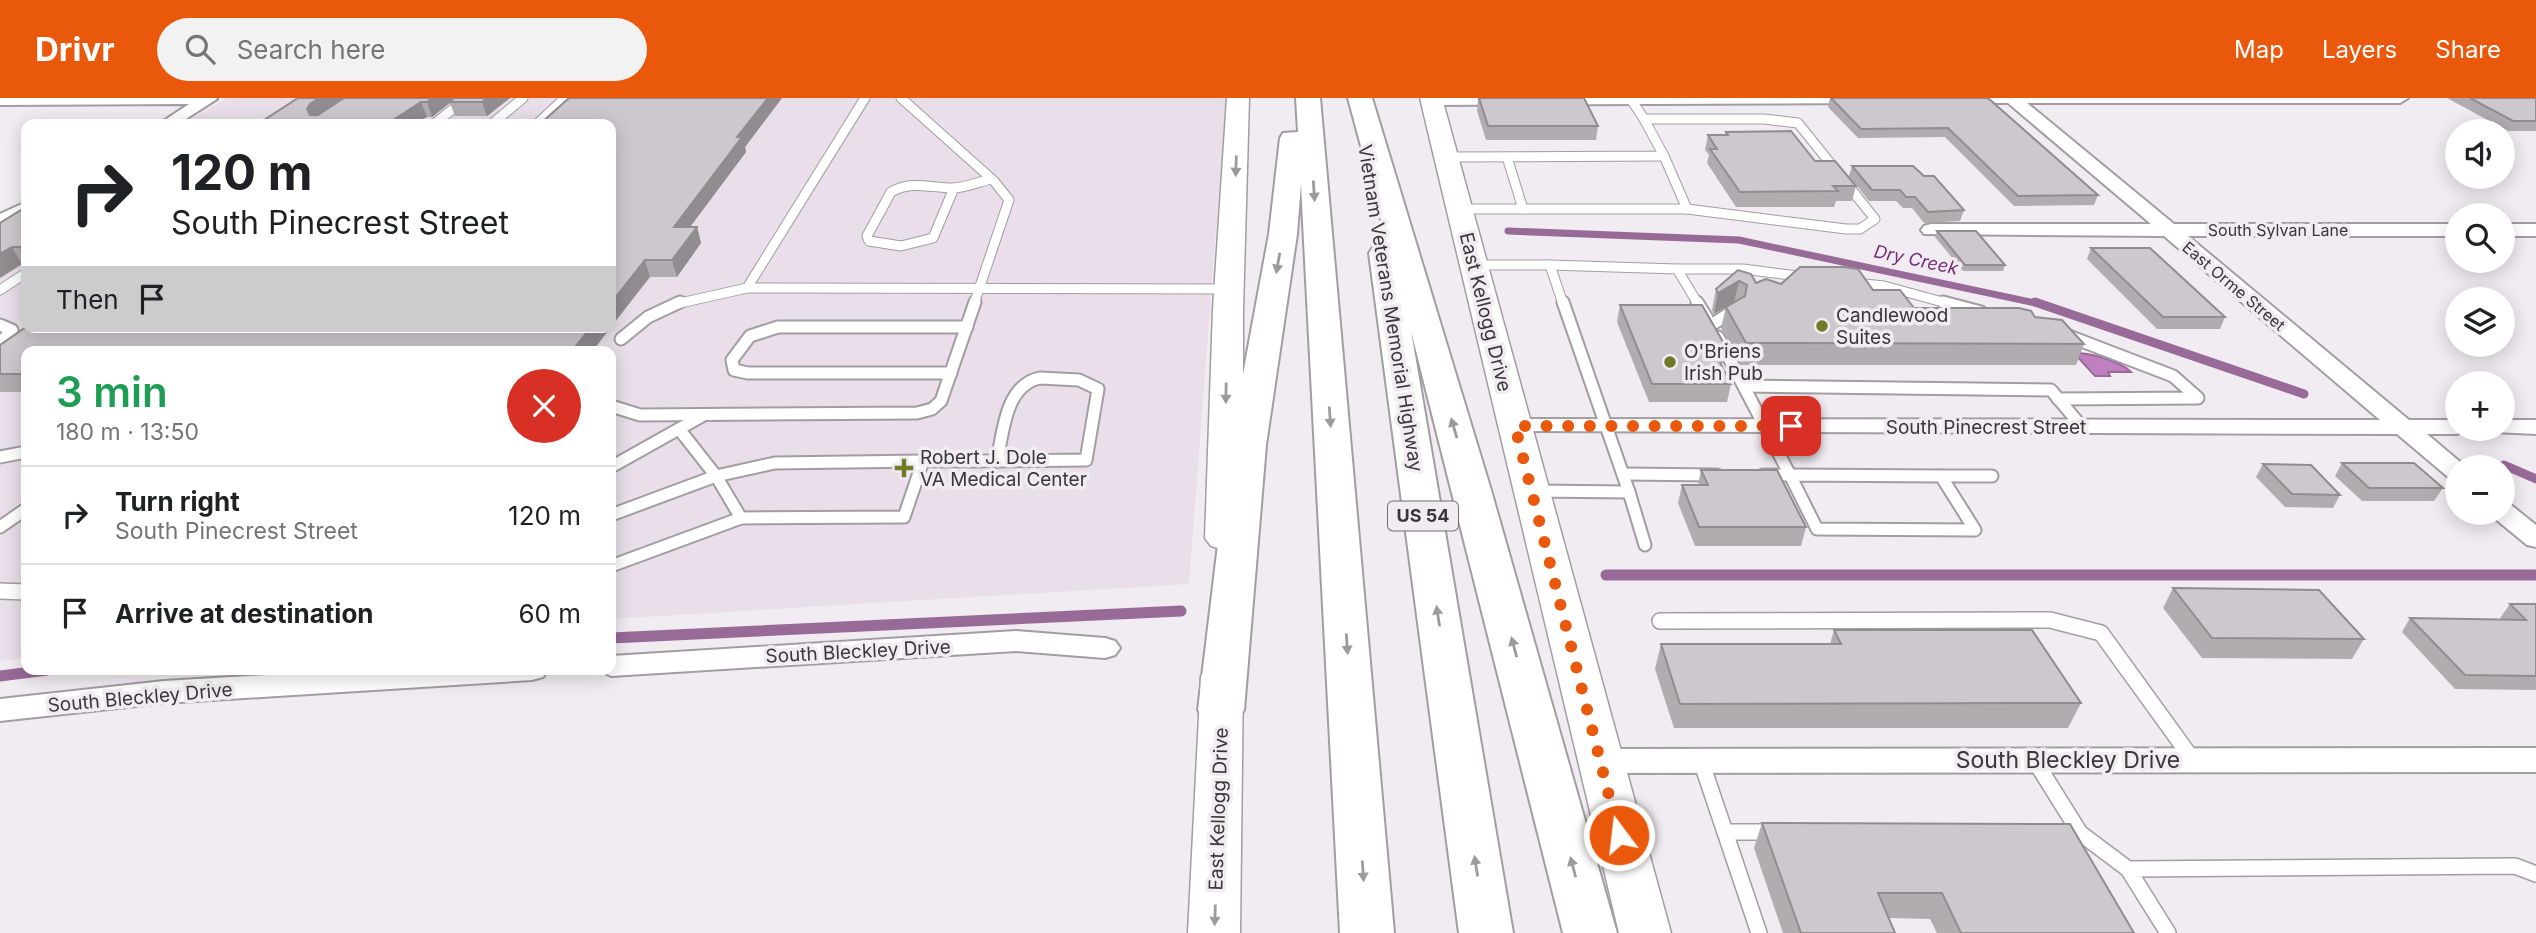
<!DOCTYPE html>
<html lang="en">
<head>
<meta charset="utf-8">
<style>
	:root { --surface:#fff; --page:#f2f2f2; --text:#202124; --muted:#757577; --line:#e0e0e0; --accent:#ea580c }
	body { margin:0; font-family:Inter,sans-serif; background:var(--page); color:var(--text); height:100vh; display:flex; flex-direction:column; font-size:26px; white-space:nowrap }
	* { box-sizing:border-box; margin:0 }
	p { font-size:23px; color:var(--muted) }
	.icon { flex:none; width:38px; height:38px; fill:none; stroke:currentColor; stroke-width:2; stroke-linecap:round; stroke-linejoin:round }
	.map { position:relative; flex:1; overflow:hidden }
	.details { position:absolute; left:21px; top:248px; width:595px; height:329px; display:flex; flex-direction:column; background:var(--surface); border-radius:14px; box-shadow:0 4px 18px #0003 }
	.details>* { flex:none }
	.hud { position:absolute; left:21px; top:21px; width:595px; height:214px; border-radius:14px; box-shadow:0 4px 18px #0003; background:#fff; color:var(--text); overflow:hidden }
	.fabs { position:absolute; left:2445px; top:21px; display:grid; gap:14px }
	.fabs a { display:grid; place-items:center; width:70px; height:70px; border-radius:50%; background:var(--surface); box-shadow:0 4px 18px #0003; font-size:35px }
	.pin { position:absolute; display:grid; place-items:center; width:60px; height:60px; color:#fff; margin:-30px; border-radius:14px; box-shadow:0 4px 10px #0006 }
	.me { position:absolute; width:77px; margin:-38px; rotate:345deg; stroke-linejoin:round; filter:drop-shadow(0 0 5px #0008) }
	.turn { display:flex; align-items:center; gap:24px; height:147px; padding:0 35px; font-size:32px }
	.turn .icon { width:91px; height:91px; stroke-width:2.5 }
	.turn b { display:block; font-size:49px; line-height:60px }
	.then { display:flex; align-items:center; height:66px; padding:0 35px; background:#0003; gap:14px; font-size:26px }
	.round { display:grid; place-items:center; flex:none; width:74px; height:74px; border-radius:37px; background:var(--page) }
	.headline { display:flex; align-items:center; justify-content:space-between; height:119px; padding:0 35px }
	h1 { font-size:42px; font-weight:600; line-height:52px; color:#1e9e55 }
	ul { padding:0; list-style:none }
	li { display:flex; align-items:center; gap:21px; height:98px; padding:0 35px; border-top:2px solid var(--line) }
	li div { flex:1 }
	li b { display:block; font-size:26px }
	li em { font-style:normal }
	header { display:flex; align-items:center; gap:42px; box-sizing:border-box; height:98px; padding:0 35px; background:var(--accent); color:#fff }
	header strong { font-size:33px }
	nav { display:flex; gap:38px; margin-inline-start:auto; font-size:24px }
	.search { width:490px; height:63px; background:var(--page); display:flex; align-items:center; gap:18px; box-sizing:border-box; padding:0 24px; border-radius:38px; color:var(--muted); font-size:26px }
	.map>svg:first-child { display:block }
	.built { fill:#e9dee9 }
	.water { fill:#c080c0; stroke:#986a98; stroke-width:2 }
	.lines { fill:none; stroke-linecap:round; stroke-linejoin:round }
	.stream-far2 { stroke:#986a98; stroke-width:7 }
	.stream-far1 { stroke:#986a98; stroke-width:9 }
	.stream { stroke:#986a98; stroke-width:11 }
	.lane-far2-casing { stroke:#a29da2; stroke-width:11 }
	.lane-far1-casing { stroke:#a29da2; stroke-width:15 }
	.lane-casing { stroke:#a29da2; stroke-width:18 }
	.street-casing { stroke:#a29da2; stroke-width:4 }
	.secondary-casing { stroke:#a29da2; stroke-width:3 }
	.highway-casing { stroke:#a29da2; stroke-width:4 }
	.lane-far2 { stroke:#fff; stroke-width:9 }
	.lane-far1 { stroke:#fff; stroke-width:11 }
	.lane { stroke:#fff; stroke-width:15 }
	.street { fill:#fff; fill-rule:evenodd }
	.secondary { fill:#fff; fill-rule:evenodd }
	.highway { fill:#fff; fill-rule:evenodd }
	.wall { fill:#b0acb0 }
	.shaded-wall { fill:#908c90 }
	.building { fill:#cdc8cd; stroke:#908c90; stroke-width:2 }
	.oneway { fill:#9c9b9c }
	.route { stroke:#ea580c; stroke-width:12; stroke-dasharray:0 21.6 }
	.poi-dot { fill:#6f7b27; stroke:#f1ecf1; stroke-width:2.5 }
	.labels { text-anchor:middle; stroke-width:7; stroke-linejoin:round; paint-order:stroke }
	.far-street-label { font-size:16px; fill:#393739; stroke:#f1ecf1 }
	.far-water-label { font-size:18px; font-style:italic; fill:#782b79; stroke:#f1ecf1 }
	.shield { fill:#f1ecf1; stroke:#706d70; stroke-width:2 }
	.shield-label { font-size:18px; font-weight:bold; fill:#393739 }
	.street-label { font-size:19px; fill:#393739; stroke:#f1ecf1 }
	.poi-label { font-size:19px; fill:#393739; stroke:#f1ecf1; text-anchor:start }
	.near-street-label { font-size:23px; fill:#393739; stroke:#f1ecf1 }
</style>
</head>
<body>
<header>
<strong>Drivr</strong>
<div class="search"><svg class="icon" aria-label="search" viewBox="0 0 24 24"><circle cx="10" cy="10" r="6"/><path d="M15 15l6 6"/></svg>Search here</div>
<nav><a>Map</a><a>Layers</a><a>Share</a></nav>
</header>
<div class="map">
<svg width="2536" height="835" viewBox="0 0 2536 835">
	<rect width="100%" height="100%" fill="#f1ecf1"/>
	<!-- built -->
	<path class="built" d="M227,0H1226L1189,486L611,521V254H26V560L0,563V138L26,122V229H611V26H183Z"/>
	<!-- water -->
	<path class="water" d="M2074,255C2090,255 2119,262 2131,274H2108L2110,278H2095Z"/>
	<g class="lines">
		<!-- stream-far2 -->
		<path class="stream-far2" d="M1508,133L1739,142L2040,206"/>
		<!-- stream-far1 -->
		<g class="stream-far1">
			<path d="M2035,204L2304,296"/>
			<path d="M2504,367L2536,381"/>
		</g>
		<!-- stream -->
		<g class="stream">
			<path d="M1606,477H2534"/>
			<path d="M611,540L1181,513"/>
			<path d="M0,578L47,572"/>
		</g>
		<defs>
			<g id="lane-far2">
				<path d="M901,0L994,83L1009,102L974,206"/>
				<path d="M434,26L467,0"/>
				<path d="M492,26L523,0"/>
				<path d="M537,26L565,0"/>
				<path d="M1664,58L1687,111"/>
				<path d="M1446,59L1664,58L1644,21"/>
				<path d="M1507,59L1523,111"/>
				<path d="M954,90L933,140L901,148L869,143L867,138L891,94C912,82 930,90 952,90C965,90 978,84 991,81"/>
				<path d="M1459,111H1687L1846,131H1860L1875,121L1798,25L1764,21H1644L1630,0"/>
				<path d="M1474,167H1550L1563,206"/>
				<path d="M1550,167L1677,171L1698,206"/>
				<path d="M1677,171H1743L1806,179"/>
				<path d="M1855,185L1884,188L1950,206"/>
				<path d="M747,190L865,0"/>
				<path d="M0,192L26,175"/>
				<path d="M676,206L747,190L1229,191"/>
			</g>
			<g id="lane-far1">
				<path d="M1563,204L1629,394"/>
				<path d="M1697,204L1707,220"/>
				<path d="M1943,204L1981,214"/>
				<path d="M0,227L12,232L0,245"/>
				<path d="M1711,227L1735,212"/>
				<path d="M1718,239L1790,377"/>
				<path d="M621,241L648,219L680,204"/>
				<path d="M951,275H748L734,272L732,262L750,238L778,229H967"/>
				<path d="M1040,280L1079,282L1098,291L1086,362L997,363C1003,335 1005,287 1040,280Z"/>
				<path d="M1744,288L2051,292L2082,329"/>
				<path d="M2058,301L2198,300L2173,278L2066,237"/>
				<path d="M611,308L640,317L917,315L932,311L941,303L975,204"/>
				<path d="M679,331L716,378"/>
				<path d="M0,359L26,354"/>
				<path d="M923,363H997"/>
				<path d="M923,363L904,419L741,420L716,378L775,365Z"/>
				<path d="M611,369L702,318"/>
				<path d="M1623,376L1717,377"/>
				<path d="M1763,377H1790"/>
				<path d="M1790,377L1941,378L1975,432L1817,431Z"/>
				<path d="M1941,378H1992"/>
				<path d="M1535,393L1629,394L1645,447"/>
				<path d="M611,417L716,378"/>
				<path d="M0,429L26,411"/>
				<path d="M611,468L741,420"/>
			</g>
			<g id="lane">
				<path d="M0,493L26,494"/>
				<path d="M1660,523L2050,522L2101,535L2193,662"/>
				<path d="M1701,663L1759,835"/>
				<path d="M2035,663L2080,735H2061"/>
				<path d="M1725,734H1773"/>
				<path d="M2080,735L2128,771"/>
				<path d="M2168,835L2128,771L2515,768L2536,776"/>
			</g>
			<g id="street">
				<path d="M0,0H216L217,1L178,26H159L189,6L0,7Z"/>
				<path d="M1424,0H1875L1867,5L1431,7L1425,5Z"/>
				<path d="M1946,0H2408L2400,5H2027L2174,126H2457V138H2188L2409,322H2457V331H2468L2457,336H2427L2466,369H2457V382L2448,379L2397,336L1507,333L1503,328L1507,323L1515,321L2380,322L2164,138L1924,136L1921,132L1924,128L1931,126H2151L2008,5H1954Z"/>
				<path d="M26,104V117L0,130V116Z"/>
				<rect x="2502" y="126" width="34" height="12"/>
				<path d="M2502,322H2536V336L2494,334L2491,331H2502Z"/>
				<path d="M2502,405L2511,407L2536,427V449L2527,447L2493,419L2490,415H2502Z"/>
				<path d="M1016,533L1105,540L1115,543L1120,550L1115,557L1105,560L1016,553L611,578L599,572H611V558Z"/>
				<path d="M351,572H547L543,579L532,582L164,605L0,623V601L164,583Z"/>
				<path d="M2536,650V674L1600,675L1589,672L1584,663L1589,654L1600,651Z"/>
			</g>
			<g id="secondary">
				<path d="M1227,0H1249L1243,211V440L1237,448L1224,452L1211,448L1205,440L1213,211Z"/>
				<path d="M1420,0H1442L1671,835H1619Z"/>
				<path d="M1222,563L1237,568L1243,578L1240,835H1188L1201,578L1207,568Z"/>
			</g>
			<g id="highway">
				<path d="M1296,0H1320L1394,835H1340L1301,86L1297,136L1266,347L1244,612L1237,624L1221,628L1205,624L1198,612L1230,347L1269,136L1280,40L1283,35L1298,34Z"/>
				<path d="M1348,0H1372L1491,392L1617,835H1563L1411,233L1513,835H1459L1369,155L1373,149L1388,148Z"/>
			</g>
		</defs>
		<!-- lane-far2 casing -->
		<use href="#lane-far2" class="lane-far2-casing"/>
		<!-- lane-far1 casing -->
		<use href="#lane-far1" class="lane-far1-casing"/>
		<!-- lane casing -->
		<use href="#lane" class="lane-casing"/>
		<!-- street casing -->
		<use href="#street" class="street-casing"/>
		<!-- secondary casing -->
		<use href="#secondary" class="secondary-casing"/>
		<!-- highway casing -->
		<use href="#highway" class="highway-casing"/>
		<!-- lane-far2 -->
		<use href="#lane-far2" class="lane-far2"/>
		<!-- lane-far1 -->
		<use href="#lane-far1" class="lane-far1"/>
		<!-- lane -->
		<use href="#lane" class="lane"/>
		<!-- street -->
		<use href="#street" class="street"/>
		<!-- secondary -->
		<use href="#secondary" class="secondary"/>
		<!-- highway -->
		<use href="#highway" class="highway"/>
	</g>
	<!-- wall -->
	<g class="wall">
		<path d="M298,0H510L487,18H455L450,5L432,19H427Z"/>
		<path d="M569,0H782L745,49L746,54L690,129H697L701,145L677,179H650Z"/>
		<path d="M1478,0L1598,28L1596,42H1486L1477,13Z"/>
		<path d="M1830,0H1988L2098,97L2094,107L2014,108L1945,39L1858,40L1828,9Z"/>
		<path d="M2447,0H2536V33H2508Z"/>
		<path d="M1726,34L1815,63L1856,88L1852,103H1836L1834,109H1736L1707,65L1709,57L1705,52L1708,37H1725Z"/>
		<path d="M1852,68L1924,78L1964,112L1960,123L1924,125L1912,110H1903L1896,103H1869L1849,78Z"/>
		<path d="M26,109V166H22L0,180V125Z"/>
		<path d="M1937,133L2005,167L2003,173H1963L1935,139Z"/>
		<path d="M2091,150L2225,219L2220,231H2157L2087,161Z"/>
		<path d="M1738,172L1756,185L1873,192L1914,210L2035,219L2084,246L2076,267H1741L1721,230L1726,209L1734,204L1714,216L1712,212L1716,191Z"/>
		<path d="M1620,207L1726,249L1722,267H1721L1731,286L1727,304H1649L1617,224Z"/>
		<path d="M0,247L26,254V294H0Z"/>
		<path d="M2342,365L2443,390L2434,403H2362L2335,378Z"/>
		<path d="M2263,366L2340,397L2333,410L2285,409L2256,379Z"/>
		<path d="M1701,372L1806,429L1801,448H1695L1678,405L1682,387H1698Z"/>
		<path d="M2173,490L2364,541L2352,561L2202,560L2163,510Z"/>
		<path d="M2510,506H2536V592L2455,591L2402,534L2410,520L2502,521L2500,520Z"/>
		<path d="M1834,532L2081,605L2068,630H1674L1655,571L1661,546H1830Z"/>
		<path d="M1762,725L2134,835H1937L1930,821L1889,820L1895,835H1783L1754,750Z"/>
	</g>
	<!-- shaded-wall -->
	<g class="shaded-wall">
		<path d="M319,0H346L313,26L307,11L310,6Z"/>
		<path d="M432,0H456L432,19L427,4Z"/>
		<path d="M487,0H510L487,18L482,4Z"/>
		<path d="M768,0H782L745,49L746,54L678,145L674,129L737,39Z"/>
		<path d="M421,4L427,19L414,26H387Z"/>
		<path d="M697,129L701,145L677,179L672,162Z"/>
		<path d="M12,149L22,166L0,180V156Z"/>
		<path d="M645,162L650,179L611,229V205Z"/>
		<path d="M1739,183L1734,204L1714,216L1718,195Z"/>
		<path d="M591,229H611L592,254H571Z"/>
	</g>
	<!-- building -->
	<g class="building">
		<path d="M298,0H319L310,6L307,11L310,17H318L344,0H432L427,4H421L387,26H258Z"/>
		<path d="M454,0H487L482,4H450Z"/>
		<path d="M569,0H768L737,39H742L674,129H697L672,162H645L611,205V26H540Z"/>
		<path d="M1479,0H1584L1598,28H1488Z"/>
		<path d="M1831,0H1988L2098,97L2018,98L1948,30L1861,31Z"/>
		<path d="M2470,0H2536V23H2513Z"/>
		<path d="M1791,33L1815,63H1835L1856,88H1833L1838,93L1740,94L1710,51H1717L1708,37H1728L1726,34Z"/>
		<path d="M1852,68H1913L1924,78H1934L1964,112L1928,114L1915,99H1906L1900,92H1872Z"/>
		<path d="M26,109V149H12L0,156V125Z"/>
		<path d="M1937,133H1976L2005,167H1965Z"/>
		<path d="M2091,150H2150L2225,219H2163Z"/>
		<path d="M1800,169H1844L1858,171L1873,192H1900L1914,210H2019L2031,213L2035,219L2062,222L2084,246L1746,245L1726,209L1745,198L1747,187L1739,183L1718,195L1716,191L1738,172L1751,176L1756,185L1766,181L1781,186Z"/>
		<path d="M1620,207H1702L1726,249H1712L1731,286H1652Z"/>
		<path d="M26,229H591L571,254H26V276H0V247Z"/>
		<path d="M2342,365H2414L2443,390H2369Z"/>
		<path d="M2263,366L2311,367L2340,397L2292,396Z"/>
		<path d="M1701,372H1777L1806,429H1699L1682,387H1708Z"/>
		<path d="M2173,490L2319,492L2364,541L2212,540Z"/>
		<path d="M2510,506H2536V578L2465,577L2410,520L2526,522Z"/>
		<path d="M1834,532H2032L2081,605L1680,606L1661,546H1841Z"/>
		<path d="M1762,725L2070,726L2134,835H1961L1942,795H1878L1895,835H1801Z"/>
	</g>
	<!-- one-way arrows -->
	<defs><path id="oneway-solid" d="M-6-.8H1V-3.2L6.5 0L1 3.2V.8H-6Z" transform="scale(1.75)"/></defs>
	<g class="oneway">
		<use href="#oneway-solid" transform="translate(1236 68) rotate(92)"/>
		<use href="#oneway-solid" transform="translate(1314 93) rotate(86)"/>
		<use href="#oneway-solid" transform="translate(1278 165) rotate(100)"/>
		<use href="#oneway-solid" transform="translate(1226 295) rotate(91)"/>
		<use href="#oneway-solid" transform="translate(1330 319) rotate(86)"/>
		<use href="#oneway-solid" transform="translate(1454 330) rotate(-106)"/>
		<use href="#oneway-solid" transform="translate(1438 518) rotate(-99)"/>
		<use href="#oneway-solid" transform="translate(1347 546) rotate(86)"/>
		<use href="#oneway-solid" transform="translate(1514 549) rotate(-105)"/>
		<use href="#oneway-solid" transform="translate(1476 768) rotate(-99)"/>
		<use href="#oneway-solid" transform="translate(1573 769) rotate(-105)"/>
		<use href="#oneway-solid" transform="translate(1363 773) rotate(86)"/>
		<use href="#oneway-solid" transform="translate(1215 817) rotate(92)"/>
	</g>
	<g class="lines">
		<!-- route -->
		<path class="route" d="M1619,737L1515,328H1791"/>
	</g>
	<!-- markers -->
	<g class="poi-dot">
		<circle cx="1822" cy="228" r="7"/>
		<circle cx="1670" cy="264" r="7"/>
		<path d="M900.5 359.5h7v7h7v7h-7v7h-7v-7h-7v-7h7z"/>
	</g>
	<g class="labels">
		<!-- far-street labels -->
		<g class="far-street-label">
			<text x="2278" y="138">South Sylvan Lane</text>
			<text transform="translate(2234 188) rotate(40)" y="6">East Orme Street</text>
		</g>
		<!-- far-water labels -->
		<g class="far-water-label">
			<text transform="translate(1916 162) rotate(12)" y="6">Dry Creek</text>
		</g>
		<!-- shield labels -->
		<rect class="shield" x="1388" y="403.5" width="70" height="29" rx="5"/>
		<g class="shield-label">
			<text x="1423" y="424">US 54</text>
		</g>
		<!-- street labels -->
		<g class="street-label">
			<text transform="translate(1391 210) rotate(81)" y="7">Vietnam Veterans Memorial Highway</text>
			<text transform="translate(1486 214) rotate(76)" y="7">East Kellogg Drive</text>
			<text x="1986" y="336">South Pinecrest Street</text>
			<text transform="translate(858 553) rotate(-3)" y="7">South Bleckley Drive</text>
			<text transform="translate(140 599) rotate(-5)" y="7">South Bleckley Drive</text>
			<text transform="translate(1218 711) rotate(-88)" y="7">East Kellogg Drive</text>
		</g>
		<!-- poi labels -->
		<g class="poi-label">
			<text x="1836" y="224">Candlewood<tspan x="1836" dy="22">Suites</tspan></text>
			<text x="1684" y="260">O'Briens<tspan x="1684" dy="22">Irish Pub</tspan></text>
			<text x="920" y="366">Robert J. Dole<tspan x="920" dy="22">VA Medical Center</tspan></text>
		</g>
		<!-- near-street labels -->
		<g class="near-street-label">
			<text x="2068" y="670">South Bleckley Drive</text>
		</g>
	</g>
</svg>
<div class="fabs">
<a><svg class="icon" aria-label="sound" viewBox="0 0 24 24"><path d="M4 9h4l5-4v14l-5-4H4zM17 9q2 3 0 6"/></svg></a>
<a><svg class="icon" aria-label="search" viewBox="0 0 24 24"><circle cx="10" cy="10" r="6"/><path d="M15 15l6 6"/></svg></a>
<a><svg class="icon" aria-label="layers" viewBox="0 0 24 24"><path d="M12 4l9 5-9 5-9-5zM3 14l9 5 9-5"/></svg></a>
<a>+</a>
<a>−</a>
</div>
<div class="pin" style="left:1791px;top:328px;background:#d93025"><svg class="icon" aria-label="arrive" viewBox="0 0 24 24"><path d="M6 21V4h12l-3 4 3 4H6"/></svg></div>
<svg class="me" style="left:1619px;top:737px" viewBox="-20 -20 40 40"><circle r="17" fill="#ea580c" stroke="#fff" stroke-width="3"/><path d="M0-11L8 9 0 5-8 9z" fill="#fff"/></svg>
<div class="hud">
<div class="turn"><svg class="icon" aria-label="right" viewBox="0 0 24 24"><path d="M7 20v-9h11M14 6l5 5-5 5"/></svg><div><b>120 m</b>South Pinecrest Street</div></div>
<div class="then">Then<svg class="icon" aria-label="arrive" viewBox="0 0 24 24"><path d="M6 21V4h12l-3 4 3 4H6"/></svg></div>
</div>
<section class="details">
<div class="headline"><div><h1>3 min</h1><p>180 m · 13:50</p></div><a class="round" style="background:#d93025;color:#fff"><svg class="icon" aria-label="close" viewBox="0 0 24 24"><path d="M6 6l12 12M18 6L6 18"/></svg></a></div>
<ul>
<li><svg class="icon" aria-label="right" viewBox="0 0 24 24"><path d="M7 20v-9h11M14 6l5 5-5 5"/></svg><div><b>Turn right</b><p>South Pinecrest Street</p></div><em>120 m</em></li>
<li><svg class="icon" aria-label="arrive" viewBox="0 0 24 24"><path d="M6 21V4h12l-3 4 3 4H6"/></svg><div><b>Arrive at destination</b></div><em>60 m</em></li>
</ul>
</section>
</div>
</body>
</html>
